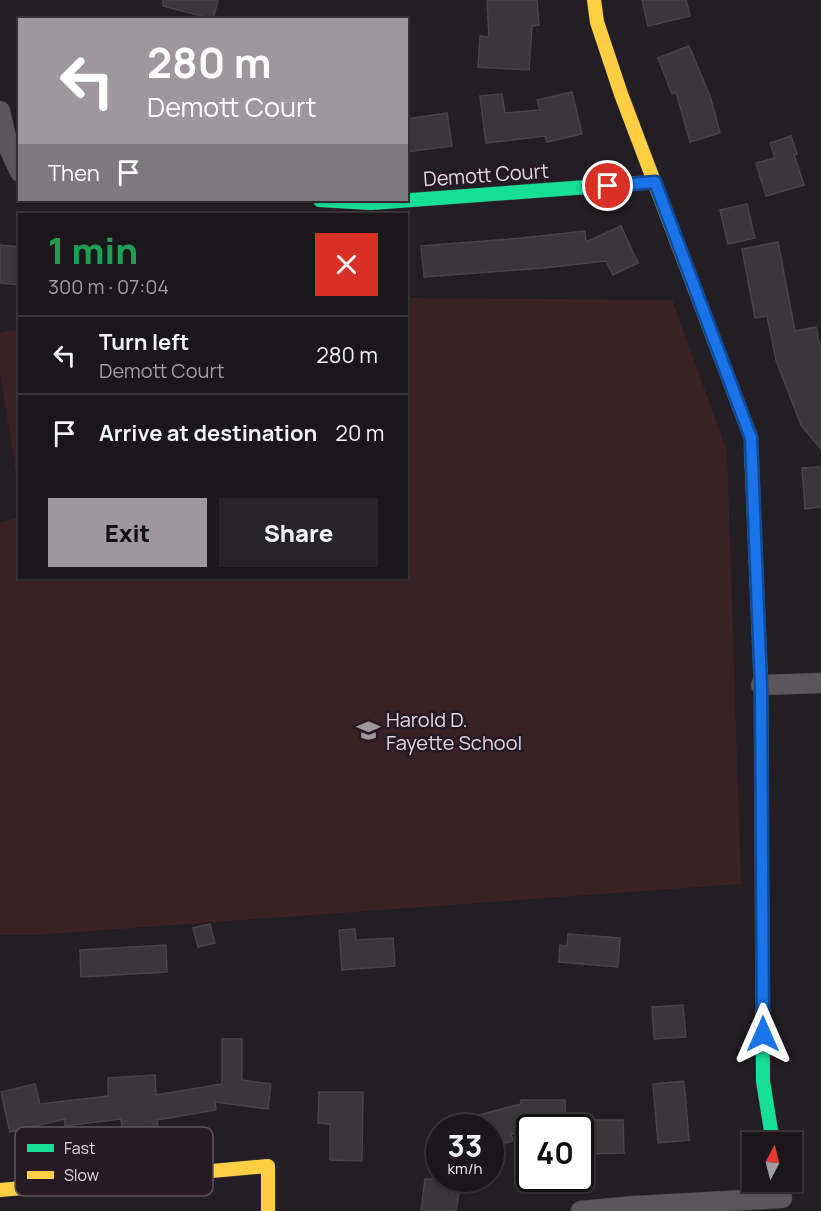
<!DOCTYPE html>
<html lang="en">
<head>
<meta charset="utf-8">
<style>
	:root { --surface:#1a161a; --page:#272327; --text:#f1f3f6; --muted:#9f9fa2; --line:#383539; --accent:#9e989e }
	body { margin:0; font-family:Manrope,sans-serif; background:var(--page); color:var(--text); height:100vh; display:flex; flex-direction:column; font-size:22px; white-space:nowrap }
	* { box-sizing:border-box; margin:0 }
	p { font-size:20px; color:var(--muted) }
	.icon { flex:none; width:33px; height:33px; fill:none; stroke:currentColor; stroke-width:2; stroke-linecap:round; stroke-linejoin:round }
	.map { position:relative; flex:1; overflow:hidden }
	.details { position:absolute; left:18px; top:213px; width:390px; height:366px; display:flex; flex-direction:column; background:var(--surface); border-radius:0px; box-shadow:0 2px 4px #0004,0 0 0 2px var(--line) }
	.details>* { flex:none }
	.top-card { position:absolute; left:18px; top:18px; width:390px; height:183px; border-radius:0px; box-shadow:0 2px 4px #0004,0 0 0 2px var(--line); background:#9e989e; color:#fff; overflow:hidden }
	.needle { width:39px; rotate:7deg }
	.fabs { position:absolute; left:742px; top:1132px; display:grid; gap:12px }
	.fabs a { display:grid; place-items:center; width:60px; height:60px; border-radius:0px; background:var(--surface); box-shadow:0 2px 4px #0004,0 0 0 2px var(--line); font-size:30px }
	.speed { position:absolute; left:426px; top:1114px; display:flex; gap:12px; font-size:30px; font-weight:700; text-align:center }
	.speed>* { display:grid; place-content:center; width:78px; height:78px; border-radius:50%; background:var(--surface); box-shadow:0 2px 4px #0004,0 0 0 2px var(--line); line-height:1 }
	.speed small { font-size:15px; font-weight:400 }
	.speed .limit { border:3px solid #111; border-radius:9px; background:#fff; color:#111 }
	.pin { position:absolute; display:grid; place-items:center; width:51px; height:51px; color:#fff; margin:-26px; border:3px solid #fff; border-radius:50%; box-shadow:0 2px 6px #0007 }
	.me { position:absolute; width:66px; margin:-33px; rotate:0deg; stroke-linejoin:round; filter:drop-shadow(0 0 4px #0008) }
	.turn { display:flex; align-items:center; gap:21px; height:126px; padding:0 30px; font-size:27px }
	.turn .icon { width:78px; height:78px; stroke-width:2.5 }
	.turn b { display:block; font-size:42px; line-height:51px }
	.then { display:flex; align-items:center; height:57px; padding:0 30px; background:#0003; gap:12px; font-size:22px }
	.round { display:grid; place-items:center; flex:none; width:63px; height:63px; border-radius:0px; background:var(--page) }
	.headline { display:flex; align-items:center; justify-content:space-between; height:102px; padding:0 30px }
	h1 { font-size:36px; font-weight:800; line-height:45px; color:#1e9e55 }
	.cta { display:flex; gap:12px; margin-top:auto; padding:12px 30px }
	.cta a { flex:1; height:69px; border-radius:0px; background:var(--accent); color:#111; font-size:24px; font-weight:800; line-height:69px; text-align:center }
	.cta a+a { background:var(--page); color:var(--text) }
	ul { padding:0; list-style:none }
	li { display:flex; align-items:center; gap:18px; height:78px; padding:0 30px; border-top:2px solid var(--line) }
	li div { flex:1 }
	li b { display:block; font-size:22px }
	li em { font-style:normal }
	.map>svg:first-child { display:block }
	.green { fill:#3a2124 }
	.building { fill:#3b3639; stroke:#494447; stroke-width:1.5 }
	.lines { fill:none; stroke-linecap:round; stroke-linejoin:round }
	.street-casing { stroke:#3f3a3e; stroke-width:21 }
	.fast-casing { stroke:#3f3a3e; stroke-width:15 }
	.slow-casing { stroke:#3f3a3e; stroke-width:15 }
	.street { stroke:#5b565a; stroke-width:20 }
	.fast { stroke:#16e098; stroke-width:14 }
	.slow { stroke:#ffcf43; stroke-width:14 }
	.route-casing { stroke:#114b97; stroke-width:15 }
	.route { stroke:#1a73e8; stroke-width:10 }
	.labels { text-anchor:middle; stroke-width:5; stroke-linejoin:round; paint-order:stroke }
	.street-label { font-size:20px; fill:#e1d9e0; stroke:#261b25 }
	.poi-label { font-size:20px; fill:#e1d9e0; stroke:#261b25; text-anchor:start }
	.key { fill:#261b25; stroke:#5e545d; stroke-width:1.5 }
	.key-label { font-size:16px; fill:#e1d9e0 }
</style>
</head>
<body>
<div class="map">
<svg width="821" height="1211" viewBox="0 0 821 1211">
	<rect width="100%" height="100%" fill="#231e23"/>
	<!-- green -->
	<g class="green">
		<path d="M407,298L672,300L727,451L741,884L35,935H0V523L19,517L20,578H406Z"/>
		<path d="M19,329H20L19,492L0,372V333Z"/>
	</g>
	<!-- building -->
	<g class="building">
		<path d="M163,0H218L213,19L163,6Z"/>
		<path d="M487,0H537L539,25L532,26L529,70L478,67L480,36L489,37Z"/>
		<path d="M642,0H686L690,16L648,26Z"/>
		<path d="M689,46L710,96L720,133L690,142L676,92L672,94L658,58Z"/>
		<path d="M572,92L582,134L547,142L545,136L486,143L480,96L502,94L505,113L540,110L537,100Z"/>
		<path d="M447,113L452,146L406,152V119Z"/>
		<path d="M791,136L797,154L794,155L804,185L766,196L756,163L775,158L770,143Z"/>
		<path d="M747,204L755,238L728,244L720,210Z"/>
		<path d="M621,226L638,263L613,275L606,261L544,268L424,277L421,246L521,238L585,231L586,242Z"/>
		<path d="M778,242L795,331L816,327L821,352V449L801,425L776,360L767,316L755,318L742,249Z"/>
		<path d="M0,245L20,247V285L0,283Z"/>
		<path d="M821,467V507L805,509L802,468Z"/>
		<path d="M210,924L215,943L198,947L193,928Z"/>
		<path d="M355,929L356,940L393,938L395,966L342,970L339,930Z"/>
		<path d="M568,934L620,938L618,967L559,962L560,945L567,946Z"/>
		<path d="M166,945L167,972L81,977L80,950Z"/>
		<path d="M683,1005L686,1037L654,1039L652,1007Z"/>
		<path d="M222,1039H242V1080L271,1084L268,1109L215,1102L216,1110L157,1120L158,1127L122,1129L121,1119L65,1126V1119L10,1132L1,1092L35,1084L40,1104L108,1096V1078L155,1075L156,1095L222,1084Z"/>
		<path d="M684,1081L689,1140L658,1143L653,1084Z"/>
		<path d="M319,1092H363L362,1161L330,1160V1124L318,1123Z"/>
		<path d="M521,1100H565L566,1128H530V1134H511L513,1141L490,1147V1128H453L452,1122L521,1104Z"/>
		<path d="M580,1120H623L624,1153L580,1154Z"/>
		<path d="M425,1179H452L451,1192L459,1193L456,1211H421Z"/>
	</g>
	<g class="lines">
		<defs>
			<g id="street">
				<path d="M0,111L8,146L20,172"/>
				<path d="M761,685L821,683"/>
				<path d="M581,1211L634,1206L782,1198"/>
			</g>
			<g id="fast">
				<path d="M320,200L371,203L655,182"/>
				<path d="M751,447L761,685L763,1081L773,1143"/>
			</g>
			<g id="slow">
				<path d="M594,0L597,22L621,94L751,438V447"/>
				<path d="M0,1190L268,1166V1211"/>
			</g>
		</defs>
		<!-- street casing -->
		<use href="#street" class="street-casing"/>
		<!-- fast casing -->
		<use href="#fast" class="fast-casing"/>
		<!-- slow casing -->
		<use href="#slow" class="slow-casing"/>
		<!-- street -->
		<use href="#street" class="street"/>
		<!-- fast -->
		<use href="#fast" class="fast"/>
		<!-- slow -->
		<use href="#slow" class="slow"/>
	</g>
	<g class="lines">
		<defs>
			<path id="route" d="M608,186L655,182L751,438L761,686L763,1034"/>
		</defs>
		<!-- route casing -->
		<use href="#route" class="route-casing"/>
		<!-- route -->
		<use href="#route" class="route"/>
	</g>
	<!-- icons -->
	<defs>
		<symbol id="school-bare" viewBox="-9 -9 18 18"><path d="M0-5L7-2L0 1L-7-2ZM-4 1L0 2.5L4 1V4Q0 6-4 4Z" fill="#9e989e" stroke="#261b25" stroke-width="2.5" paint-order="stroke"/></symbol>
	</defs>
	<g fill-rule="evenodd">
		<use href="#school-bare" x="352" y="714" width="33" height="33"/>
	</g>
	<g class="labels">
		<!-- street labels -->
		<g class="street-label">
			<text transform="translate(486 175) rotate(-4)" y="7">Demott Court</text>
		</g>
		<!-- poi labels -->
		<g class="poi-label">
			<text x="386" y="727">Harold D.<tspan x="386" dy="23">Fayette School</tspan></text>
		</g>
	</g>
	<!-- legend -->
	<rect x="15" y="1127" width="198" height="69" rx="9" class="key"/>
	<rect x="27" y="1144" width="27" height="8" fill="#16e098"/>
	<rect x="27" y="1171" width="27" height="8" fill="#ffcf43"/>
	<g class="key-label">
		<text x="64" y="1154">Fast</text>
		<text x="64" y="1181">Slow</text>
	</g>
</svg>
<div class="fabs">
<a><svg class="needle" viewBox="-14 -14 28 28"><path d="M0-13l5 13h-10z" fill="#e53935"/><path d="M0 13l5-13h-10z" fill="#9f9fa2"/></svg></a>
</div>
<div class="speed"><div>33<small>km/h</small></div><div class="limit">40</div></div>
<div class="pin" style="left:608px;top:186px;background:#d93025"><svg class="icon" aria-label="arrive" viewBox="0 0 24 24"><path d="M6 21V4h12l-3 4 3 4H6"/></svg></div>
<svg class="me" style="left:763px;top:1034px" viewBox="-20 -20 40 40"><path d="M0-17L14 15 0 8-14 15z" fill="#1a73e8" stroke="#fff" stroke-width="4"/></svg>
<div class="top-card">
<div class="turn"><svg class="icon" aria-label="left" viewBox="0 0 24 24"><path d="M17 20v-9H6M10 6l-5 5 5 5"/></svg><div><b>280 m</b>Demott Court</div></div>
<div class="then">Then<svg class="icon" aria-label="arrive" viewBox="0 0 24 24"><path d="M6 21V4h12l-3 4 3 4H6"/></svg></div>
</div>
<section class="details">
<div class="headline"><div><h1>1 min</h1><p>300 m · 07:04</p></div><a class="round" style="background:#d93025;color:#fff"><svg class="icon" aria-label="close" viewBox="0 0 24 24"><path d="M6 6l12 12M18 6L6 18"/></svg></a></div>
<ul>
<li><svg class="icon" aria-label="left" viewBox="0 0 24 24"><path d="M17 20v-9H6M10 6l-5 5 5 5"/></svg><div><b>Turn left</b><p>Demott Court</p></div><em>280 m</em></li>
<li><svg class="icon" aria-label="arrive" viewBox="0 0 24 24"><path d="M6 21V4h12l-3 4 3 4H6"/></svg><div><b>Arrive at destination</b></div><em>20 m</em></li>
</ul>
<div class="cta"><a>Exit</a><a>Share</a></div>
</section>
</div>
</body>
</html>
